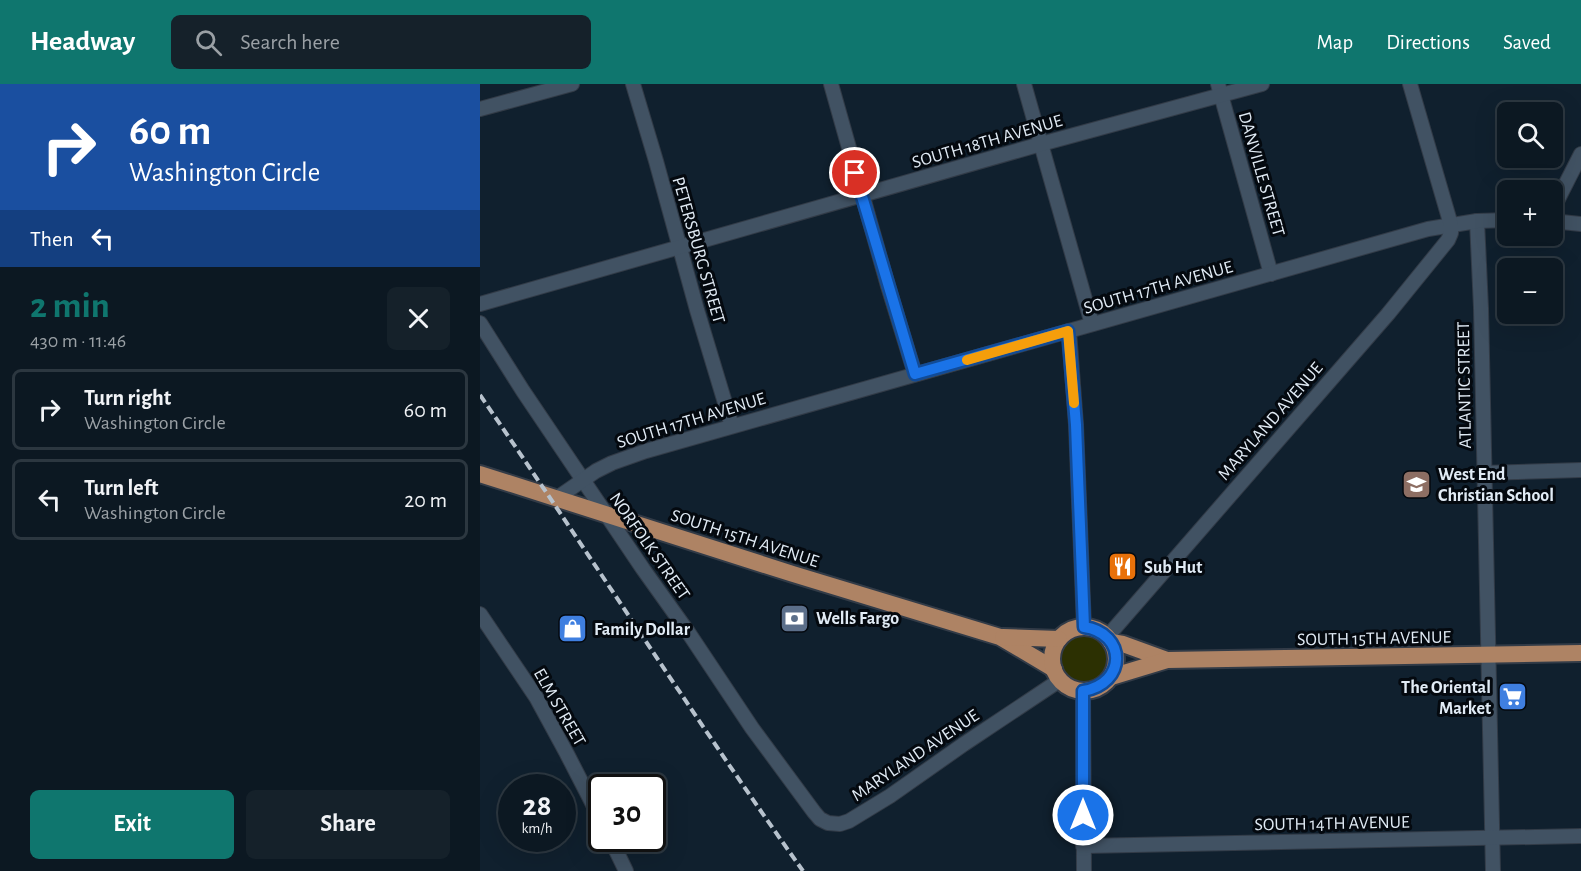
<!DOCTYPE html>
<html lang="en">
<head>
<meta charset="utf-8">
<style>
	:root { --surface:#0c1822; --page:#15212a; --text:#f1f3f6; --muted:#9aa0a5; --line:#2c3740; --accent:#0f766e }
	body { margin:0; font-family:"Alegreya Sans",sans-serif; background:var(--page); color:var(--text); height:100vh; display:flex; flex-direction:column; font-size:22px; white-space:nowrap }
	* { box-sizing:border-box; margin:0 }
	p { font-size:20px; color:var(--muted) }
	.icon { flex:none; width:33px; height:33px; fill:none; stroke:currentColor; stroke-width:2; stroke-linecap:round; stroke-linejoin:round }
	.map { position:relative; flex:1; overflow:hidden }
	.side { display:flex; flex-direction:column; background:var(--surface); width:480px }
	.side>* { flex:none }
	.hud { background:#1a4fa0; color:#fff; overflow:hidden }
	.tools { position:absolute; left:1017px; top:18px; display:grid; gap:12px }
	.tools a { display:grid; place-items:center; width:66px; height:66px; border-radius:9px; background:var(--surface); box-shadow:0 6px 24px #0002,0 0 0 2px var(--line); font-size:30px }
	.speed { position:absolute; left:18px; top:690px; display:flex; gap:12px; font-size:30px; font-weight:700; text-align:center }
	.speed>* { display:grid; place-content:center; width:78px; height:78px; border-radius:50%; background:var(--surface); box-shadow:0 6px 24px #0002,0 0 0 2px var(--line); line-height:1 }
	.speed small { font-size:15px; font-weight:400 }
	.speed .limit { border:3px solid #111; border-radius:9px; background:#fff; color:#111 }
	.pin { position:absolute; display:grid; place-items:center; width:51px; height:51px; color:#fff; margin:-26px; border:3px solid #fff; border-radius:50%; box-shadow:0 2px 6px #0007 }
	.me { position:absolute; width:66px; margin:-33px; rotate:0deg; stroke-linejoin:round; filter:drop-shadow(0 0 4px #0008) }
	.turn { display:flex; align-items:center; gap:21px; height:126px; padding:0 30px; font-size:27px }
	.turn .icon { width:78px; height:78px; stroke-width:2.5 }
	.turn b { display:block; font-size:42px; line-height:51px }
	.then { display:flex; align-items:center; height:57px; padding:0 30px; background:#0003; gap:12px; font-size:22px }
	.round { display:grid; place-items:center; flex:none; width:63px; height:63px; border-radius:9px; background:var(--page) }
	.headline { display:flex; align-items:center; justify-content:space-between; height:102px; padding:0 30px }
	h1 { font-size:36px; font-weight:600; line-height:45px; color:var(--accent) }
	.action { display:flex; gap:12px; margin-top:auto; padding:12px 30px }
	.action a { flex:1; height:69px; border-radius:9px; background:var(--accent); color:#fff; font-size:24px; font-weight:600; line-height:69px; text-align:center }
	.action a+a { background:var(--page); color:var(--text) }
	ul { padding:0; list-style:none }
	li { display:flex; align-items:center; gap:18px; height:81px; margin:0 12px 9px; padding:0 18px; border:3px solid var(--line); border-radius:9px }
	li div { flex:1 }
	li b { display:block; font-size:22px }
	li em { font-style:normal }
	header { display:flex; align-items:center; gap:36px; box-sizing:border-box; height:84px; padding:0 30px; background:var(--accent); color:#fff }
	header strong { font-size:28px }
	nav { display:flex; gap:33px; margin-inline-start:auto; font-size:21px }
	.search { width:420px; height:54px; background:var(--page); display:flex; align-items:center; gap:15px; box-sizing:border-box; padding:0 21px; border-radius:9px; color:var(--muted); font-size:22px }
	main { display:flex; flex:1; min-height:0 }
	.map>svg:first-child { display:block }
	.green { fill:#2c3002 }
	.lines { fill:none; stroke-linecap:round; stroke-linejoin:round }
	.minor-casing { stroke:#323b47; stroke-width:16 }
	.major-casing { stroke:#323b47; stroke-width:20 }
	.minor { stroke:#415263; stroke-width:14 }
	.major { stroke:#ae8364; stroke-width:16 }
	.rail { stroke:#b7c2cd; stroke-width:4; stroke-dasharray:9 4.5; stroke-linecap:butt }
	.route-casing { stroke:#114b97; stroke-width:15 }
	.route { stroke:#1a73e8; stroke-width:10 }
	.slow { stroke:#f59e0b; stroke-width:10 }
	.labels { text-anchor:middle; stroke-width:6; stroke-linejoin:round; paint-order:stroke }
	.street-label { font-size:18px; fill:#e1ebf5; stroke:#04090f }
	.poi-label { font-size:18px; font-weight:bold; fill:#e1ebf5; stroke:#04090f; text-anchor:start }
</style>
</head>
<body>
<header>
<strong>Headway</strong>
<div class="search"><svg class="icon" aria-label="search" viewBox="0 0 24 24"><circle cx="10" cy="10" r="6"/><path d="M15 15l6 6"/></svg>Search here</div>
<nav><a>Map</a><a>Directions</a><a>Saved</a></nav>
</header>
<main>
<section class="side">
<div class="hud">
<div class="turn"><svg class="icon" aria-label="right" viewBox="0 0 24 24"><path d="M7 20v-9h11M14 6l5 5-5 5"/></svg><div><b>60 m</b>Washington Circle</div></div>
<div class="then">Then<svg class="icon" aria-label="left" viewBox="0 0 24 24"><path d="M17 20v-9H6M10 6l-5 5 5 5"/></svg></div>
</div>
<div class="headline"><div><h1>2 min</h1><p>430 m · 11:46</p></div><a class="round"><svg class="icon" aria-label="close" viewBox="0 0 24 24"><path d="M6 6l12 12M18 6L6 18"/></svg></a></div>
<ul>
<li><svg class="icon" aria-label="right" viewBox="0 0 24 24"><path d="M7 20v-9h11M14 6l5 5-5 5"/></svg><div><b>Turn right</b><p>Washington Circle</p></div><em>60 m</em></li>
<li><svg class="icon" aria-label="left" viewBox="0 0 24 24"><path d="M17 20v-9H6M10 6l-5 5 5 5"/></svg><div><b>Turn left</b><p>Washington Circle</p></div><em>20 m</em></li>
</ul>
<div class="action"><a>Exit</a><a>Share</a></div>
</section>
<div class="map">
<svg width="1101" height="787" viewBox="0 0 1101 787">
	<rect width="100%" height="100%" fill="#10202e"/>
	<!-- green -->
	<circle class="green" cx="603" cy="576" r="26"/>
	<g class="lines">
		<defs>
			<g id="minor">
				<path d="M153,0L176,77L217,226L252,342"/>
				<path d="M351,0L408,202L435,290"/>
				<path d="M544,0L612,240"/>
				<path d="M738,0L791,190"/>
				<path d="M0,25L92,0"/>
				<path d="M997,137L1001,224L1013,787"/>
				<path d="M1072,137L1101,140"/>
				<path d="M1075,137L1076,119L1101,70"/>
				<path d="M0,220L561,60L782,0"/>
				<path d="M0,239L43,307L163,485L208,548L272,644L334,728L340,735L348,739L360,740L369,737L410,712L484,660L580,596"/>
				<path d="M589,247L596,341L604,543"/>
				<path d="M1003,389L1101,386"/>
				<path d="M77,414L116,387L132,379L166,367L948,145L997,137L1028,136"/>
				<path d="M0,530L56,613L87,670L122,738"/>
				<path d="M627,553L908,230L968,156L971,149V141L930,0"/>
				<path d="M603,607L604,787"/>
				<path d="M130,754L146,787"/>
				<path d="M603,762L1101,752"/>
			</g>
			<g id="major">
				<path d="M0,390L313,490L520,553L574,585"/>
				<circle cx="604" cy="575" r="32"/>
				<path d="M523,553L579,555"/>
				<path d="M631,558L643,560L687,576"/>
				<path d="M631,593L687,576L1101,569"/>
			</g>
		</defs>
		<!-- minor casing -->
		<use href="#minor" class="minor-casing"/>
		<!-- major casing -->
		<use href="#major" class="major-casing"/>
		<!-- minor -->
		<use href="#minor" class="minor"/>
		<!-- major -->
		<use href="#major" class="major"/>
		<!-- rail -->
		<path class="rail" d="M0,311C109,469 212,631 323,787"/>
	</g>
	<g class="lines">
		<defs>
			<path id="route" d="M375,89L435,290L588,247L596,341L604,543C647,549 647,600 603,607V731"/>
		</defs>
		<!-- route casing -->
		<use href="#route" class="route-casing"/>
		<!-- route -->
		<use href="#route" class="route"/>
		<!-- slow -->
		<path class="slow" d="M487,276L588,247L594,319"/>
	</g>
	<!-- icons -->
	<defs>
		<symbol id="school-square" viewBox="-11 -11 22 22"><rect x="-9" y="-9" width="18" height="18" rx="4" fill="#8d6e63" stroke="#04090f"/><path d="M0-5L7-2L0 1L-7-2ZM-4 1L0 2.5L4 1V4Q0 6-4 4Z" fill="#fff"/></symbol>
		<symbol id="restaurant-square" viewBox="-11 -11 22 22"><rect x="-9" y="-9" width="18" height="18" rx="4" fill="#e8710a" stroke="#04090f"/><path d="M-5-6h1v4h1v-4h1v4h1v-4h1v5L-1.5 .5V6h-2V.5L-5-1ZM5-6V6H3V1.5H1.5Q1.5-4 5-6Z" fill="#fff"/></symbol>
		<symbol id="bank-square" viewBox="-11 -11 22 22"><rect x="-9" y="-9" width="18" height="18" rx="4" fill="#5c6f8a" stroke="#04090f"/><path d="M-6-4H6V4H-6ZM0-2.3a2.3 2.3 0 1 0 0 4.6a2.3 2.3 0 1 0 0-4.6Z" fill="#fff"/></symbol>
		<symbol id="shop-square" viewBox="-11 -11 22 22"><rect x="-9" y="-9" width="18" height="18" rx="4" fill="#3f7fe0" stroke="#04090f"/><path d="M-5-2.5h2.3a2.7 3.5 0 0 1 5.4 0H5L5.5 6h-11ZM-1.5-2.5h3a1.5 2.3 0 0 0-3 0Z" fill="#fff"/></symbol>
		<symbol id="supermarket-square" viewBox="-11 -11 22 22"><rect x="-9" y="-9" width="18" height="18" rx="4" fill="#3f7fe0" stroke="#04090f"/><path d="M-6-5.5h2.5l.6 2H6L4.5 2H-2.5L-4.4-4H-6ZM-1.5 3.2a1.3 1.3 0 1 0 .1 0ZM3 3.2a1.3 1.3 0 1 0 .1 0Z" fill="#fff"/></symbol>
	</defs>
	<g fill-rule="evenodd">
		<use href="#school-square" x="920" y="384" width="33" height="33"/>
		<use href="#restaurant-square" x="626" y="466" width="33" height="33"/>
		<use href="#bank-square" x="298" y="518" width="33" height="33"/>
		<use href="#shop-square" x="76" y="528" width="33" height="33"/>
		<use href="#supermarket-square" x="1016" y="596" width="33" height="33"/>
	</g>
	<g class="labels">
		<!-- street labels -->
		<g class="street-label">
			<text transform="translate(507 57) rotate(-16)" y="6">SOUTH 18TH AVENUE</text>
			<text transform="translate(782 90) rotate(74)" y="6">DANVILLE STREET</text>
			<text transform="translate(219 166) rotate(74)" y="6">PETERSBURG STREET</text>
			<text transform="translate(678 203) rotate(-16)" y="6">SOUTH 17TH AVENUE</text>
			<text transform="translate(984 301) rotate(-91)" y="6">ATLANTIC STREET</text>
			<text transform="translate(211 336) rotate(-17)" y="6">SOUTH 17TH AVENUE</text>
			<text transform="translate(790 337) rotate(-49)" y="6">MARYLAND AVENUE</text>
			<text transform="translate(265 454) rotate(18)" y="6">SOUTH 15TH AVENUE</text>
			<text transform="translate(170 462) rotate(55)" y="6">NORFOLK STREET</text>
			<text transform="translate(894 554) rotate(-1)" y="6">SOUTH 15TH AVENUE</text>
			<text transform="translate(80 623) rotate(60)" y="6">ELM STREET</text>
			<text transform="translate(435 671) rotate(-34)" y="6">MARYLAND AVENUE</text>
			<text transform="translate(852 739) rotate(-1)" y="6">SOUTH 14TH AVENUE</text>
		</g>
		<!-- poi labels -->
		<g class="poi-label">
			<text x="958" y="396">West End<tspan x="958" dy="21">Christian School</tspan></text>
			<text x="664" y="489">Sub Hut</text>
			<text x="336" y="540">Wells Fargo</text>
			<text x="114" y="551">Family Dollar</text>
			<text x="1011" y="609" text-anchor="end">The Oriental<tspan x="1011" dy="21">Market</tspan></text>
		</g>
	</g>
</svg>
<div class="tools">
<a><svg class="icon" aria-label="search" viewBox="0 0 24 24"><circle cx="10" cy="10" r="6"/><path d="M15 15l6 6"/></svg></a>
<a>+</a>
<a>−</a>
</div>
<div class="speed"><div>28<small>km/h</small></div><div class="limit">30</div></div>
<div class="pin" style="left:375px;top:89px;background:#d93025"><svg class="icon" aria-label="arrive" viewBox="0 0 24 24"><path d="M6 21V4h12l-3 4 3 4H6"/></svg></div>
<svg class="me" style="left:603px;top:731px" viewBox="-20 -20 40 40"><circle r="17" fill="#1a73e8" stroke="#fff" stroke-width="3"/><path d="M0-11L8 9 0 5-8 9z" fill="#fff"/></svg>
</div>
</main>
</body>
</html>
